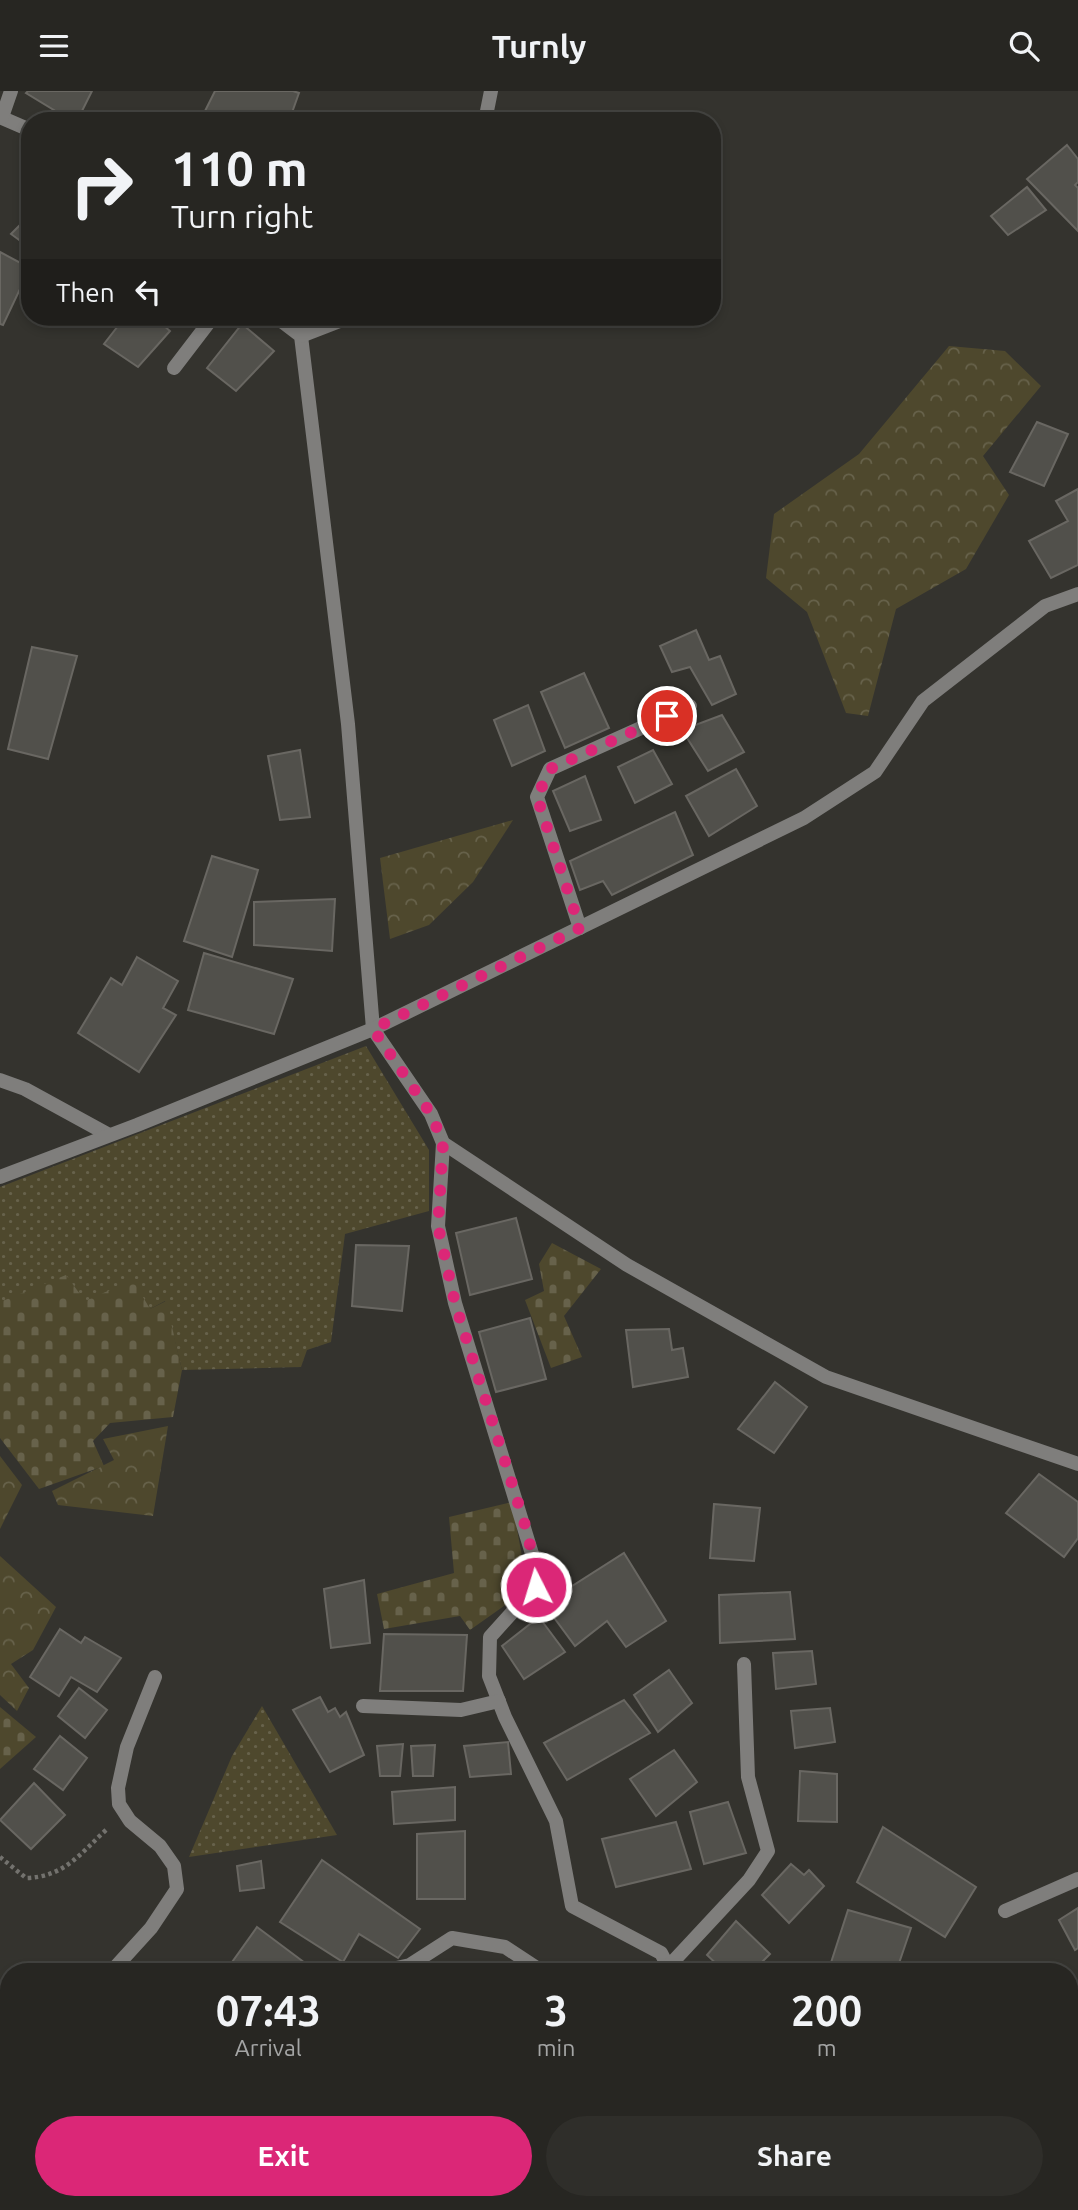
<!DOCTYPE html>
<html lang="en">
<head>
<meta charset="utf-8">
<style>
	:root { --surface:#272622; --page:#2f2e2a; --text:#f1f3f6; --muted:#a4a5a5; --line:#434340; --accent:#db2777 }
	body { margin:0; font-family:Ubuntu,sans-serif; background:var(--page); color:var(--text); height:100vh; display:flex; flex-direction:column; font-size:26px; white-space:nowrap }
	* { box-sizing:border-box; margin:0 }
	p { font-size:23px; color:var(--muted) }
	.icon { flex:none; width:38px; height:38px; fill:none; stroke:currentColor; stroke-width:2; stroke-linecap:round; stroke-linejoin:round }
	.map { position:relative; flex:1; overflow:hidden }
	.drawer { position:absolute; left:0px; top:1872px; width:1078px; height:247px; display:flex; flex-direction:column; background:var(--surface); border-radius:28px 28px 0 0; box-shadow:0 4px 10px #0003,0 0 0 2px var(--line) }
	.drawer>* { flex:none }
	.top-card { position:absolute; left:21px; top:21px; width:700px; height:214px; border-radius:28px; box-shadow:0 4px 10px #0003,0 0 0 2px var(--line); background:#272622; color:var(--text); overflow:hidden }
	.pin { position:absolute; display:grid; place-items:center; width:60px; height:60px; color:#fff; margin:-30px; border:4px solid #fff; border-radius:50%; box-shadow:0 2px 7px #0007 }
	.me { position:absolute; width:77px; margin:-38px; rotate:355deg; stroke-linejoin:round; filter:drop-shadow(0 0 5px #0008) }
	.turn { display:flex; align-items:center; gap:24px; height:147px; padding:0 35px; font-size:32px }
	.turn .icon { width:91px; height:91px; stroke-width:2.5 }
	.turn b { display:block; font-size:49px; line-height:60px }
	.then { display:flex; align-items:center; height:66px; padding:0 35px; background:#0003; gap:14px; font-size:26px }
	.eta { display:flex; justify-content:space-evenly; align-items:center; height:119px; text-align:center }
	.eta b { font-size:42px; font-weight:700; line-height:49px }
	.button { display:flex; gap:14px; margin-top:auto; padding:14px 35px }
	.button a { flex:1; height:80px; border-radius:42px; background:var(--accent); color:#fff; font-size:28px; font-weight:700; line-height:80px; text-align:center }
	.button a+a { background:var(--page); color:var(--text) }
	header { display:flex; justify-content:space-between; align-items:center; height:91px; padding:0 35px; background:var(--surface); font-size:32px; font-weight:700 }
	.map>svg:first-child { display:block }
	.grass { fill:url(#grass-dots) }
	.forest { fill:url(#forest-crowns) }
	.cemetery { fill:url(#cemetery-stones) }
	.building { fill:#51504b; stroke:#696762; stroke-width:2 }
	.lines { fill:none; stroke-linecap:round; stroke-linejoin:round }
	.path { stroke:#73726e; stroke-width:4.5; stroke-dasharray:3.5 3.5; stroke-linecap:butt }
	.service { stroke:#7f7e7c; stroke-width:14 }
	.minor { stroke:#7f7e7c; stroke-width:14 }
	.tertiary { stroke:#7f7e7c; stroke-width:14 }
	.route { stroke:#db2777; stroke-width:12; stroke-dasharray:0 21.6 }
</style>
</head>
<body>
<header><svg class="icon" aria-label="menu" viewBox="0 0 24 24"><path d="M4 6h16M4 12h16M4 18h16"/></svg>Turnly<svg class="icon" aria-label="search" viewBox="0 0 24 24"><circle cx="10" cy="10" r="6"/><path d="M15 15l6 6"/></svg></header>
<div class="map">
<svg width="1078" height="2119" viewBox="0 0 1078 2119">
	<defs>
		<pattern id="grass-dots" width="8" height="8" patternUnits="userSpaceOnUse" patternTransform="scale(1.75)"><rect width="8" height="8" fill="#4e482d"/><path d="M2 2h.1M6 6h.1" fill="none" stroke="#67624b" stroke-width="1.8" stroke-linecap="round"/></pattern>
		<pattern id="forest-crowns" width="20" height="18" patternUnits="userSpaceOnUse" patternTransform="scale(1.75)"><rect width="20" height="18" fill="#4e482d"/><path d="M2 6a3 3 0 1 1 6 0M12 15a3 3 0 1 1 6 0" fill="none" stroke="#67624b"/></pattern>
		<pattern id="cemetery-stones" width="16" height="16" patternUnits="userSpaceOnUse" patternTransform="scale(1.75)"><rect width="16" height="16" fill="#4e482d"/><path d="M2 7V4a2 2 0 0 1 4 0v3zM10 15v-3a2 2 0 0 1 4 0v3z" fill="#67624b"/></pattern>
	</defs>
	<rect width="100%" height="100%" fill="#34332e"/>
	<!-- grass -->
	<g class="grass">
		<path d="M366,955L429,1059V1120L345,1143L331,1251L307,1259L301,1276L182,1279L165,1210L150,1218L85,1210L0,1211V1096Z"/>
		<path d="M262,1615L337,1744L189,1766L232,1665Z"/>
	</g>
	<!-- forest -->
	<g class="forest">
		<path d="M949,255L1005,260L1041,295L983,365L1009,404L966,478L896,518L868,625L846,622L807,521L766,487L774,423L859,363Z"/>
		<path d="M513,729L473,791L429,834L390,848L380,767Z"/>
		<path d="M168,1335L153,1425L58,1414L52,1400L114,1369L103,1348Z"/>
		<path d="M0,1365L22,1394L0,1438Z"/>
		<path d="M0,1465L56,1516L33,1559L11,1573L29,1597L17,1620L0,1604Z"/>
	</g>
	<!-- cemetery -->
	<g class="cemetery">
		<path d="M552,1152L601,1178L564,1225L582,1266L551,1277L525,1209L544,1200L539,1173Z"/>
		<path d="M66,1184L85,1210L133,1189L150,1218L166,1210L182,1279L173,1326L110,1332L93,1350L104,1375L39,1398L0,1347V1211Z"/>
		<path d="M512,1411L528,1498L470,1539L460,1525L384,1538L377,1503L454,1482L449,1426Z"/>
		<path d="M0,1616L36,1646L0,1678Z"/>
	</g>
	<!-- building -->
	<g class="building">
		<path d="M28,0H92L77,30H72L26,2Z"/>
		<path d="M215,0H293L299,2L289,30H200Z"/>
		<path d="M1067,54L1078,68V91L1075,94L1078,97V140L1027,88Z"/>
		<path d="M1027,96L1046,119L1008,144L991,125Z"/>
		<path d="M30,124V157L11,143Z"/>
		<path d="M0,161L30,177L3,234L0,233Z"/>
		<path d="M125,226H154L170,240L138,276L104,253Z"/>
		<path d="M242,233L274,260L236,300L207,277Z"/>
		<path d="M1037,331L1068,343L1044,395L1010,381Z"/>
		<path d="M1078,398V474L1051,487L1029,450L1068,430L1056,410Z"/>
		<path d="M696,539L709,569L720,565L736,603L712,614L690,576L672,581L660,555Z"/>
		<path d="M32,556L77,565L48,668L8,658Z"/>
		<path d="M584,582L609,637L565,657L541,601Z"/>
		<path d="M528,614L545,660L512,675L494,629Z"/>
		<path d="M722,624L744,661L708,680L682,639Z"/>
		<path d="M300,659L310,726L280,729L268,665Z"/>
		<path d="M653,659L672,693L635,712L618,676Z"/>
		<path d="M736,678L757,715L709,745L686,705Z"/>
		<path d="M585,685L601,729L570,740L553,700Z"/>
		<path d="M675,721L693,764L612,804L603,790L580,799L570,770Z"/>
		<path d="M212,765L258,779L232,866L184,850Z"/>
		<path d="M335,808L332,860L254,854V811Z"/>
		<path d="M204,862L293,888L274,943L188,919Z"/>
		<path d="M137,866L178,890L163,917L176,924L139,981L78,942L111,887L122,894Z"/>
		<path d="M516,1127L532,1188L470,1204L456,1142Z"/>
		<path d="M356,1154L409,1155L402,1220L352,1215Z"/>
		<path d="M530,1227L546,1288L496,1301L479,1241Z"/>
		<path d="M669,1238L672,1259L683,1257L688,1286L633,1296L626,1239Z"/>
		<path d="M775,1291L807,1316L774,1362L738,1338Z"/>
		<path d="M1039,1383L1078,1411V1447L1064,1466L1006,1422Z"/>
		<path d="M714,1413L760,1417L754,1470L710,1467Z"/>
		<path d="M624,1462L666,1530L626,1556L607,1530L575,1555L544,1513Z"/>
		<path d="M364,1489L370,1552L331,1557L324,1498Z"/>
		<path d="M790,1501L795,1548L720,1552L719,1504Z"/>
		<path d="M539,1526L565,1561L524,1588L502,1555Z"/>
		<path d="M60,1538L81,1552L85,1546L121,1567L97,1601L71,1586L59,1605L30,1586Z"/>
		<path d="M384,1543L467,1544L463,1600H380Z"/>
		<path d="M812,1560L816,1593L776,1598L773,1562Z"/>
		<path d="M669,1579L692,1612L658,1641L634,1604Z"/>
		<path d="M79,1597L107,1619L85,1647L58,1625Z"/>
		<path d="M320,1606L328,1621L335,1617L340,1626L346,1621L364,1664L330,1681L293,1619Z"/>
		<path d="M624,1609L650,1642L567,1689L544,1652Z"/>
		<path d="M830,1617L835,1651L795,1657L791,1620Z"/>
		<path d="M60,1645L87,1667L63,1699L34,1678Z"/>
		<path d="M508,1651L511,1683L470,1686L464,1655Z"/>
		<path d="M403,1653L400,1685H380L377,1655Z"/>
		<path d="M435,1654L433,1685H413L411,1655Z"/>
		<path d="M674,1659L697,1691L656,1725L630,1688Z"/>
		<path d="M800,1680L837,1683V1731L798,1730Z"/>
		<path d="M34,1692L65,1724L31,1758L0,1729Z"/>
		<path d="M455,1696V1729L394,1733L392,1701Z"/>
		<path d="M728,1711L746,1762L704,1773L690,1721Z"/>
		<path d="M676,1731L691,1778L616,1796L602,1748Z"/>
		<path d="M883,1736L976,1796L945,1846L857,1791Z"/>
		<path d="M465,1740V1808H417V1743Z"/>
		<path d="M322,1769L420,1838L398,1867L359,1843L343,1871L280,1831Z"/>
		<path d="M261,1770L264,1797L240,1800L237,1775Z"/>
		<path d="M791,1773L804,1784L809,1779L824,1795L789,1832L762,1804Z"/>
		<path d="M1078,1817V1857L1075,1859L1059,1829Z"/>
		<path d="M848,1819L911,1837L896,1881H828Z"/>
		<path d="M736,1830L770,1863L752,1881H725L707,1864Z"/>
		<path d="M257,1836L313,1878L311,1881H225Z"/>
		<path d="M9,2058V2101L0,2106V2063Z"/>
		<path d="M9,2107V2110H16L20,2119H0V2112Z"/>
		<path d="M532,2110H620L605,2119H537Z"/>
	</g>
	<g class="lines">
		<!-- path -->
		<g class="path">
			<path d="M0,1766L26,1787C64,1786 80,1763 106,1739"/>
			<path d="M0,1910L9,1917"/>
		</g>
		<!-- service -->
		<path class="service" d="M378,1881L410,1874L452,1847L505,1856L543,1881"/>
		<!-- minor -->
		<g class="minor">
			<path d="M0,26L30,39"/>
			<path d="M2,26L11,0"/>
			<path d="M485,30L491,0"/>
			<path d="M276,226L301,245L348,633L373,938L431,1023L443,1052L627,1174L826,1286L1078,1373"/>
			<path d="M301,245L350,226"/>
			<path d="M174,277L213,226"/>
			<path d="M580,837L537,706L550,678L690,615"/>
			<path d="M0,989L25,998L109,1044"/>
			<path d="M443,1052L438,1135L455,1212L533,1466L535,1496L490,1546L489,1585L505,1626L556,1730L572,1815L661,1862L671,1881"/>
			<path d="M0,1086L137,1034L373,938L804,727L875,681L923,610L1045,515L1078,503"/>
			<path d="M363,1615L461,1619L499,1610"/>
			<path d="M1005,1820L1078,1788"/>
			<path d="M668,1876L749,1789L768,1760L748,1686L744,1573"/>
			<path d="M111,1881L151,1837L177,1798L174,1775L160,1755L130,1730L119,1713L118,1697L127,1656L155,1586"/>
			<path d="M780,2110L784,2119"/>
			<path d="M720,2119L737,2110"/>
		</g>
		<!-- tertiary -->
		<path class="tertiary" d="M1057,2119L1078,2107"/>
	</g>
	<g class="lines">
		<!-- route -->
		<path class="route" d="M536,1496L533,1466L525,1434L455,1212L438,1135L443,1052L431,1023L373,938L580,837L537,706L550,678L667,625"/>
	</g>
</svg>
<div class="pin" style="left:667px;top:625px;background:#d93025"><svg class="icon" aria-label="arrive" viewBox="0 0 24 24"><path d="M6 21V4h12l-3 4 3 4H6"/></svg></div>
<svg class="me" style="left:536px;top:1496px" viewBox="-20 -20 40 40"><circle r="17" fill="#db2777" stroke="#fff" stroke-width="3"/><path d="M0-11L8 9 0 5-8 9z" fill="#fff"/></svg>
<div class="top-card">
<div class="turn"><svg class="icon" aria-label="right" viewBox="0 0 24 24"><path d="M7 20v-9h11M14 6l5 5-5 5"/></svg><div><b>110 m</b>Turn right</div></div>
<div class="then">Then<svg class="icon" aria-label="left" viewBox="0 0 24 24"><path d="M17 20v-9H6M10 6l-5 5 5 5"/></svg></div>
</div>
<section class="drawer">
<div class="eta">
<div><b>07:43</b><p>Arrival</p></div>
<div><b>3</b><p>min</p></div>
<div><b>200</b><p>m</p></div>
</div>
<div class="button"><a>Exit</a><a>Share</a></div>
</section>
</div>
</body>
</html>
